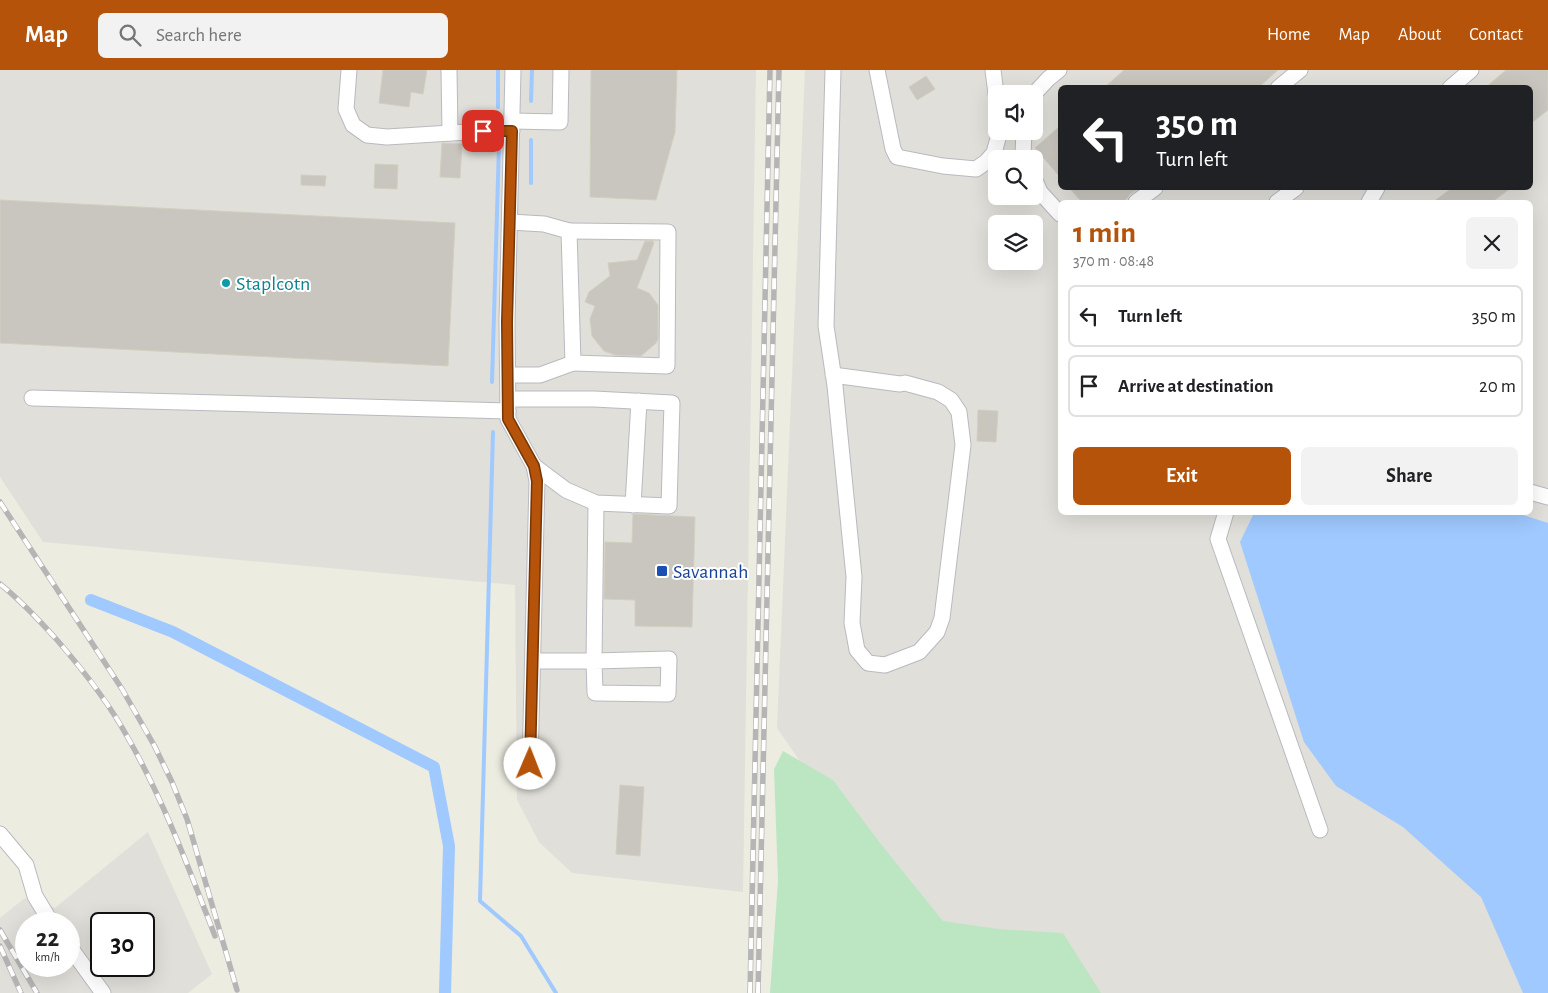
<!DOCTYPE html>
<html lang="en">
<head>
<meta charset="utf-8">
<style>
	:root { --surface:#fff; --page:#f2f2f2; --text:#202124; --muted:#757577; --line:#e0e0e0; --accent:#b45309 }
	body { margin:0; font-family:"Alegreya Sans",sans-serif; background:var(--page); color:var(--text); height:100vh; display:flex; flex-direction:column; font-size:19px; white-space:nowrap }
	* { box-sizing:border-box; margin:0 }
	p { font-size:16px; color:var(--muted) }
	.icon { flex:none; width:28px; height:28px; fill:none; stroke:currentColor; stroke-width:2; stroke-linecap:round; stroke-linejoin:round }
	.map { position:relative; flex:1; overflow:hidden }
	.drawer { position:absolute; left:1058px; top:130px; width:475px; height:315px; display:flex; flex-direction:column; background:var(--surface); border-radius:8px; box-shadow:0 5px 20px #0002 }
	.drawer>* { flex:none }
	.hud { position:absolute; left:1058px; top:15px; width:475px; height:105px; border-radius:8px; box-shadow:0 5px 20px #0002; background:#202124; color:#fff; overflow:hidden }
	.controls { position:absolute; left:988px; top:15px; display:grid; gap:10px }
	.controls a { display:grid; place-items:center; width:55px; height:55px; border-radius:8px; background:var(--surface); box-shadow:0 5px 20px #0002; font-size:25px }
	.speed { position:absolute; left:15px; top:842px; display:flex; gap:10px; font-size:25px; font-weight:700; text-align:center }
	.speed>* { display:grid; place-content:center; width:65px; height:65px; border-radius:50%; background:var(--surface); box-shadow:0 5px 20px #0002; line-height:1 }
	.speed small { font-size:12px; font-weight:400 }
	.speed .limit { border:2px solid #111; border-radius:8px; background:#fff; color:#111 }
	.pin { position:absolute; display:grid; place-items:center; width:42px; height:42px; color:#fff; margin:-21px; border-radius:10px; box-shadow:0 2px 8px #0006 }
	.me { position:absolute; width:55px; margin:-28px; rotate:1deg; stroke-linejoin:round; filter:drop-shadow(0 0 4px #0008) }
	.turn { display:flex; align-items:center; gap:18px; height:105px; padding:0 15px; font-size:22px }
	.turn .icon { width:65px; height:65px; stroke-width:2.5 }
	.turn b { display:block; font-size:35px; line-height:42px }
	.round { display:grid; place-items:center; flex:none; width:52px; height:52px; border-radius:8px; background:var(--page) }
	.headline { display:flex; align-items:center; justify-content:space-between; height:85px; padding:0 15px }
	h1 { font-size:30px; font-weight:700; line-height:38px; color:var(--accent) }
	.cta { display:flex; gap:10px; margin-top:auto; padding:10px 15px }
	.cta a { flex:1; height:58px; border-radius:8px; background:var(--accent); color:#fff; font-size:20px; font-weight:700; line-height:58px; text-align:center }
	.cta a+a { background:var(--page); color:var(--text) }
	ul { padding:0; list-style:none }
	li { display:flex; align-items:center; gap:15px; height:62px; margin:0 10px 8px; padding:0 5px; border:2px solid var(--line); border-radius:8px }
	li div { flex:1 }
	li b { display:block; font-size:19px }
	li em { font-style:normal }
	header { display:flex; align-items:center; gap:30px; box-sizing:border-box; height:70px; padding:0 25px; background:var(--accent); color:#fff }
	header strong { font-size:24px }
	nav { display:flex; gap:28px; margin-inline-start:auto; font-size:18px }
	.search { width:350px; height:45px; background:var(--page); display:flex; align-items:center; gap:12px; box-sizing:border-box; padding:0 18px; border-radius:8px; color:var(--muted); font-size:19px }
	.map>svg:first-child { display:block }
	.industrial { fill:#e1dfd9; fill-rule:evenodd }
	.green { fill:#bce6c2 }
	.water { fill:#9fc9ff }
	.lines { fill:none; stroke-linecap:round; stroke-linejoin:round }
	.stream { stroke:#9fc9ff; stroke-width:4 }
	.canal { stroke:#9fc9ff; stroke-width:12 }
	.building { fill:#c8c6be; stroke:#d2cfbf }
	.minor-casing { stroke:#b9bac1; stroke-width:17 }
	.minor { stroke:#fff; stroke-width:15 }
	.rail-casing { stroke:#b5b5b6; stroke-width:5.5 }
	.rail { stroke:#fff; stroke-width:4; stroke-dasharray:11; stroke-linecap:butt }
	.route-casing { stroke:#753606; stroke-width:12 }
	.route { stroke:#b45309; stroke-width:9 }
	.culture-dot { fill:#0f9aa8; stroke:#fff; stroke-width:2 }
	.transit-dot { fill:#1a4fb4; stroke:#fff; stroke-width:2 }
	.labels { text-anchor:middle; stroke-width:4; stroke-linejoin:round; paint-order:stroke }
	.culture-label { font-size:20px; fill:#0d838f; stroke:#fff; text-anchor:start }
	.transit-label { font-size:20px; fill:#164399; stroke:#fff; text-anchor:start }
</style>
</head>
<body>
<header>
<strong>Map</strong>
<div class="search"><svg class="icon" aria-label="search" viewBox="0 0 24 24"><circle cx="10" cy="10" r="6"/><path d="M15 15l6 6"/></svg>Search here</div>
<nav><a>Home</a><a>Map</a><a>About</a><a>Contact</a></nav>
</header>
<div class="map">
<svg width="1548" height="923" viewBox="0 0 1548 923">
	<rect width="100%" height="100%" fill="#edece1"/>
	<!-- industrial -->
	<g class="industrial">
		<path d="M0,0H756L743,822L572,803L539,772L517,730L515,515L43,472L0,407Z"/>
		<path d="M805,0H1548V923H1006L851,765L777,658ZM1060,18H1530V118H1060ZM996,24H1034V61H996ZM996,89H1034V126H996ZM1060,132H1530V442H1060ZM996,154H1034V191H996Z"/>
		<path d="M148,762L212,904L188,923H0V848L25,828L55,838ZM26,854H69V896H26ZM101,854H144V896H101Z"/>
	</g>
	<!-- green -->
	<path class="green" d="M783,681L833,710L880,773L943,851L998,859L1063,863L1101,923H770L778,811L774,699Z"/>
	<!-- water -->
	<path class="water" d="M1517,443L1548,453V923H1523L1481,827L1403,757L1336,716L1304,672L1240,472L1254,443Z"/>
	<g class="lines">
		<!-- stream -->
		<g class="stream">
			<path d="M531,31L532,0"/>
			<path d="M498,37V0"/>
			<path d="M531,70V113"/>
			<path d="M492,312L499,75"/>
			<path d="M493,362L480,831L521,866L556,923"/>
		</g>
		<!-- canal -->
		<path class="canal" d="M91,530L173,562L434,697L449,776L445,923"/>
	</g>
	<!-- building -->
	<g class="building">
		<path d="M383,0H427L423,24L411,22L409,37L379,33Z"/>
		<path d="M591,0H677L675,62L656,130L590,127Z"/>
		<path d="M1124,0H1278L1258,18H1104Z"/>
		<path d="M1506,0H1548V40L1530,54V18H1485Z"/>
		<path d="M926,6L935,19L917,30L909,17Z"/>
		<path d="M1060,56V107L1035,78Z"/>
		<path d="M442,73L462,74L460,108L440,107Z"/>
		<path d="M375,94L398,95L397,119L374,118Z"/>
		<path d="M301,105L326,106L325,116L301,115Z"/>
		<path d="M1069,118H1140L1130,124L1124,132H1082Z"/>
		<path d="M1452,118H1511L1492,132H1433Z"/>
		<path d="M0,130L455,153L448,296L0,273Z"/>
		<path d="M645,171H653L654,173L637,218L649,223L658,235V269L656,273L641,286L615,285L604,281L592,266L590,249L595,236L585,232L589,222L610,206L608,193L637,190Z"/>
		<path d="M978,340L998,341L996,372L977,371Z"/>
		<path d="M633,444L695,447L692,557L635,556V530L604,529L605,472L632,473Z"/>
		<path d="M620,715L644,717L640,786L616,784Z"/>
	</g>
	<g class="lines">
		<defs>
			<g id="minor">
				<path d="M349,0L346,39L353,55L367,65L387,67L483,61H512"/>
				<path d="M449,0L450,63"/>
				<path d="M513,0L507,252L508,349L534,396L537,411L530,694"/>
				<path d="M833,0L826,256L835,316L854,507L852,553L857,580L868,593L885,595L919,582L937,562L942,548L963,375L959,342L951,330L938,322L905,313L900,314L833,305"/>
				<path d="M877,0L893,79L897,87L943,96L976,99L986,92L994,83L1000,61"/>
				<path d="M993,0L996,24"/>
				<path d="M1278,18L1300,0"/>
				<path d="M1450,18L1471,0"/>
				<path d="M1034,24L1048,9L1059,0"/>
				<path d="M512,51L560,52L561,0"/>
				<path d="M1024,61L1023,84L1025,89"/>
				<path d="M1034,108L1040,122L1060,144"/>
				<path d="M1136,132L1155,118"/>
				<path d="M1277,132L1296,118"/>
				<path d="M1369,132L1377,118"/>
				<path d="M569,161L668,162L667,296L573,293"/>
				<path d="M508,305H540L573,293L569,161L544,154L510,152"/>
				<path d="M32,328L508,341"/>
				<path d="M508,329H594L672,333L669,436L596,433L566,420L534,396"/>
				<path d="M1530,422L1548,427"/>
				<path d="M633,435L639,331"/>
				<path d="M1226,442L1218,469L1320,760"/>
				<path d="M669,589L668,624L595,623L594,591Z"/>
				<path d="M533,591H594L596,433"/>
				<path d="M0,764L26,795L35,826L52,854"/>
				<path d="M69,876L103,923"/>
			</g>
		</defs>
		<!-- minor casing -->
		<use href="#minor" class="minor-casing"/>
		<!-- minor -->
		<use href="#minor" class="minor"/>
		<defs>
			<g id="rail">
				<path d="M0,432L122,619L154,675L172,712L187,749L237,920"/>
				<path d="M0,514C21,531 39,550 57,570C83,600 109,633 128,668C164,731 189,799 215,866"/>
				<path d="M0,860L37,923"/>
				<path d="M0,876L21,923"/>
				<path d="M750,923L770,0"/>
				<path d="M758,923L779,0"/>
			</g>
		</defs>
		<!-- rail casing -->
		<use href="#rail" class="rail-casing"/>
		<!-- rail -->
		<use href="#rail" class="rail"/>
	</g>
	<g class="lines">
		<defs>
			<path id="route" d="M483,61H512L507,252L508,349L534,396L537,411L530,694"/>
		</defs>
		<!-- route casing -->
		<use href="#route" class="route-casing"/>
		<!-- route -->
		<use href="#route" class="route"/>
	</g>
	<!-- markers -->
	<circle class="culture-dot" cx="226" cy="213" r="5"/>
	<rect class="transit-dot" x="656" y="495" width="12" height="12" rx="2.5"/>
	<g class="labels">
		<!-- culture labels -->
		<g class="culture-label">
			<text x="236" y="220">Staplcotn</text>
		</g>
		<!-- transit labels -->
		<g class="transit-label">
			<text x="673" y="508">Savannah</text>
		</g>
	</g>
</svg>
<div class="controls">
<a><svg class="icon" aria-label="sound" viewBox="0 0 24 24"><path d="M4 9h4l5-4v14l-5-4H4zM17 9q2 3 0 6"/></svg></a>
<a><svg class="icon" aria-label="search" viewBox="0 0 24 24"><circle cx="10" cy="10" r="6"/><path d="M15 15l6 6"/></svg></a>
<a><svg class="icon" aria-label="layers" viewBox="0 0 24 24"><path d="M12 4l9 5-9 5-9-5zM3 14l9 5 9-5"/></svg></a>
</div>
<div class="speed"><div>22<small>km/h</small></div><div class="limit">30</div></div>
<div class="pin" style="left:483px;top:61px;background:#d93025"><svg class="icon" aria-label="arrive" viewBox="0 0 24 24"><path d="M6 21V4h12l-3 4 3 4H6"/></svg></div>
<svg class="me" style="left:530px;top:694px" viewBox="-20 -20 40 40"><circle r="19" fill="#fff"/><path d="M0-13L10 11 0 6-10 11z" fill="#b45309"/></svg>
<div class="hud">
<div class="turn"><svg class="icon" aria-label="left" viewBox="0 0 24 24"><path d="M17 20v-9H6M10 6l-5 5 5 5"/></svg><div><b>350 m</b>Turn left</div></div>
</div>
<section class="drawer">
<div class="headline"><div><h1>1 min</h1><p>370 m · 08:48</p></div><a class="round"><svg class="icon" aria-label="close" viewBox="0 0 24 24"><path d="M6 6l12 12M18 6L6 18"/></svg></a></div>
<ul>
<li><svg class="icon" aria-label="left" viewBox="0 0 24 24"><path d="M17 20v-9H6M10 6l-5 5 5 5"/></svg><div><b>Turn left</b></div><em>350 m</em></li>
<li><svg class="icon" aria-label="arrive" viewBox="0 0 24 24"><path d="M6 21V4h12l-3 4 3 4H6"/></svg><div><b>Arrive at destination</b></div><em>20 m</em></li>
</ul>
<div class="cta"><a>Exit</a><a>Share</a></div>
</section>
</div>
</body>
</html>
